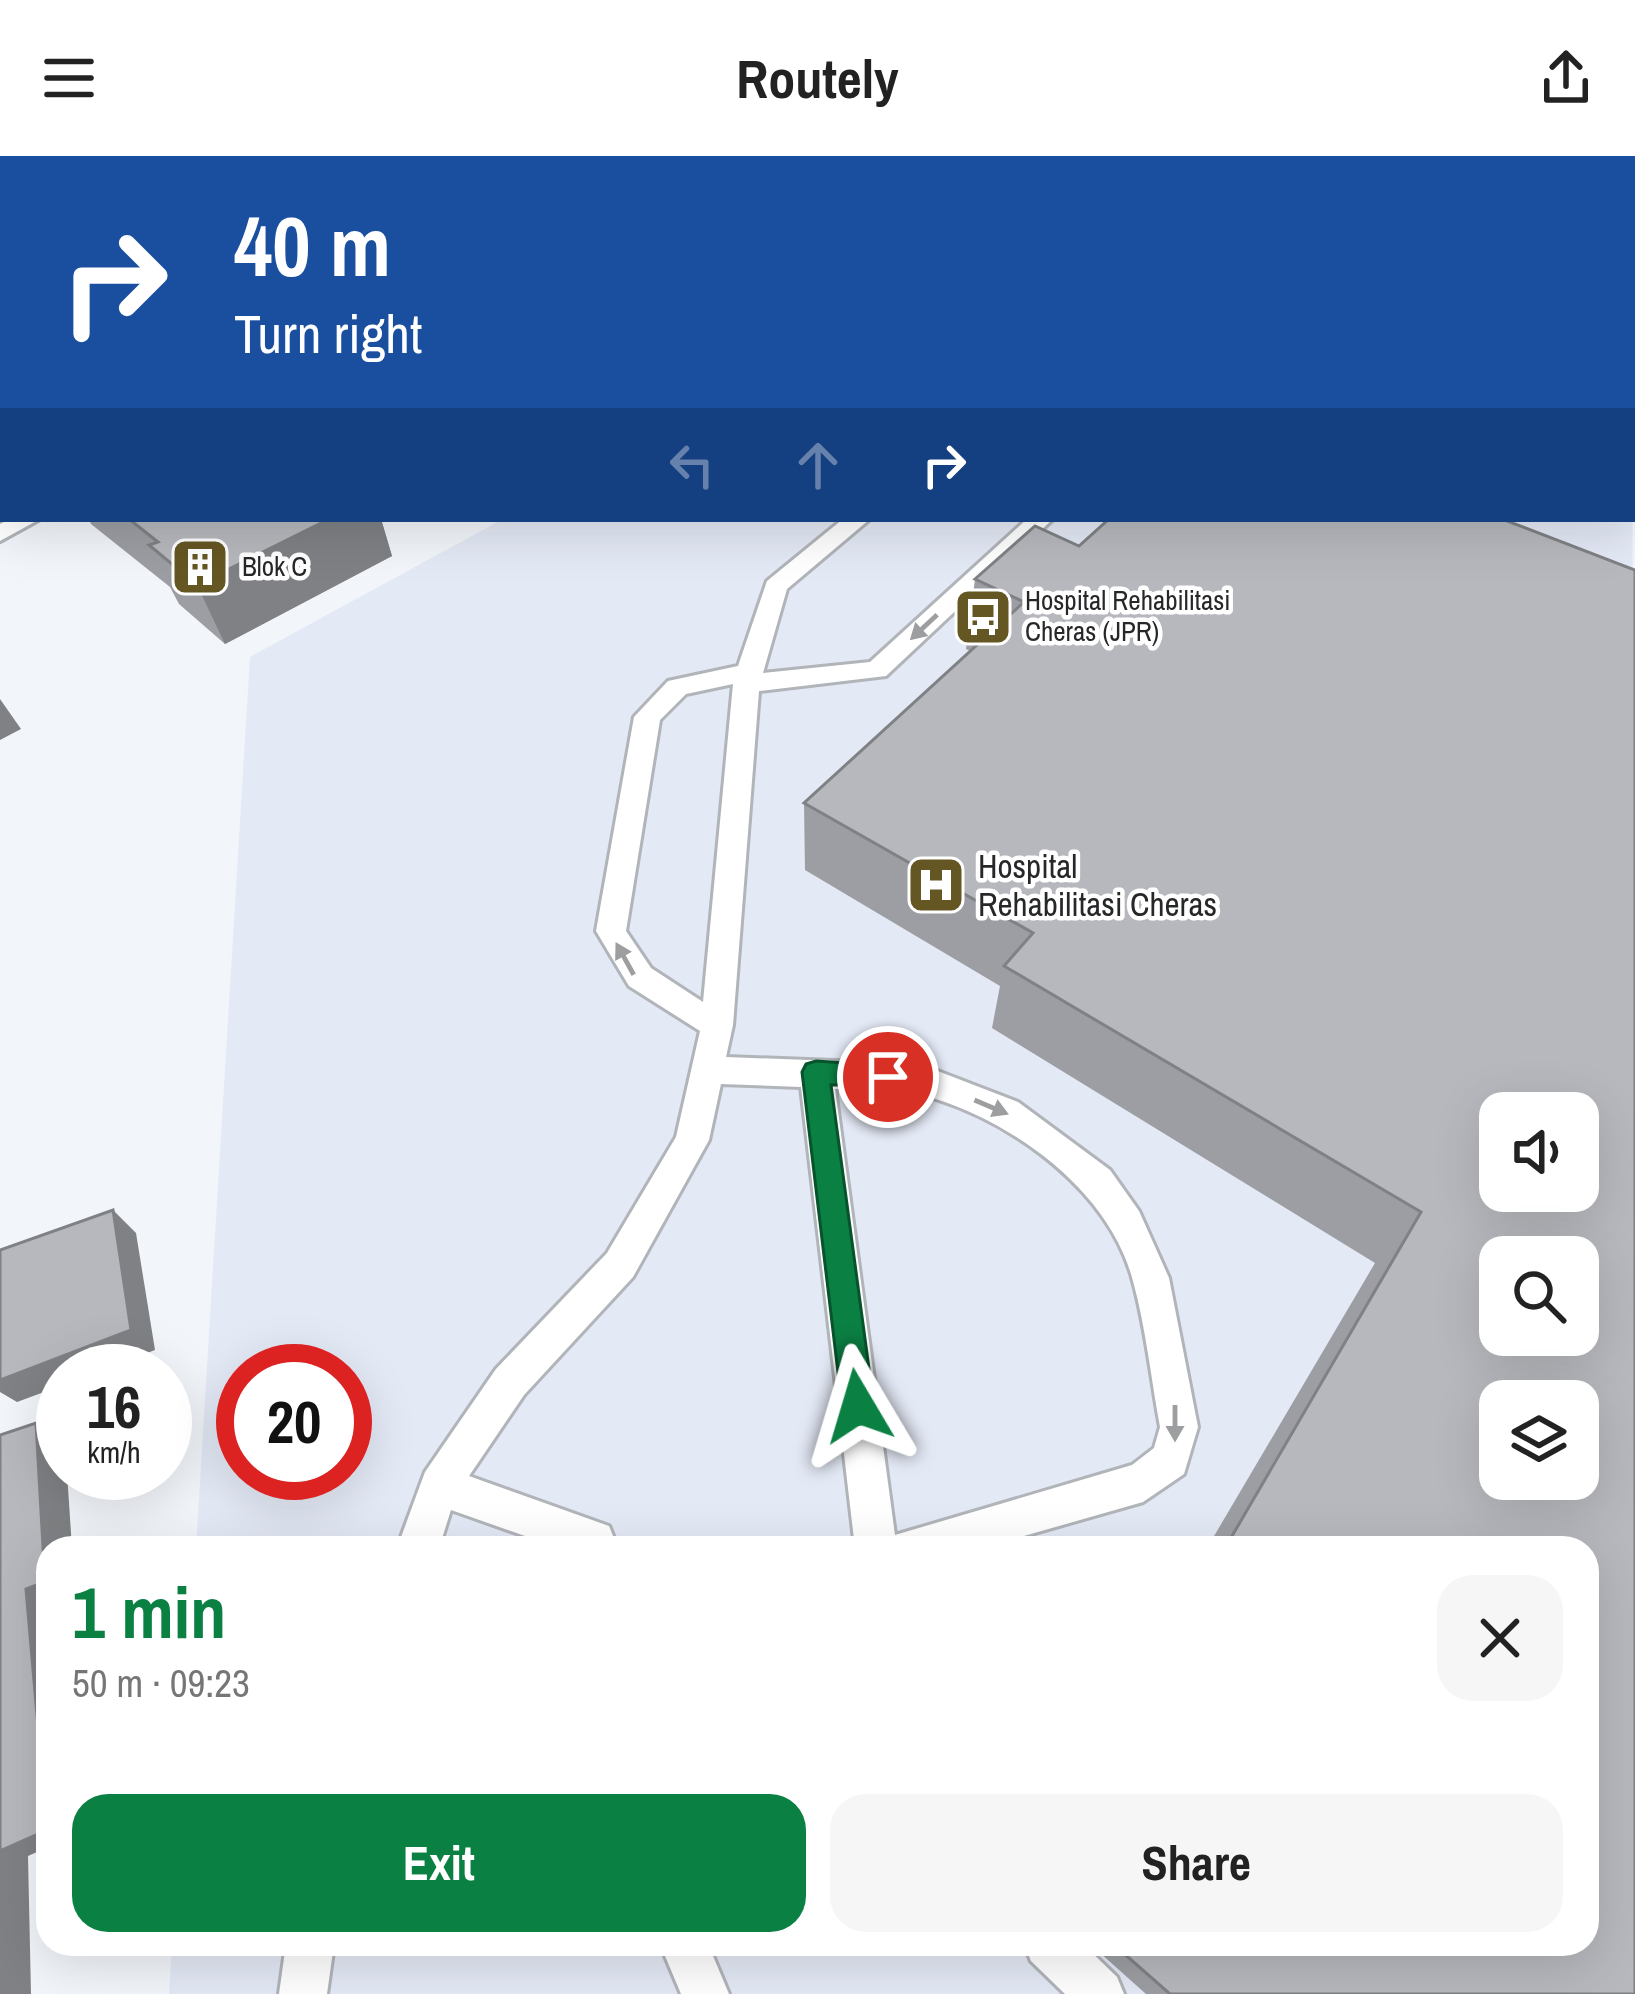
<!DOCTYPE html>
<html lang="en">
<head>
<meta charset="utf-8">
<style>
	:root { --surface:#fff; --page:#f6f6f6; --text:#222; --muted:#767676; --accent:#0b8043 }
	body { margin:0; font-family:"Archivo Narrow",sans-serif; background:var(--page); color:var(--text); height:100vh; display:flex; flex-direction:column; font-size:45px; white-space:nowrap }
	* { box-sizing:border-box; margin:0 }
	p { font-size:39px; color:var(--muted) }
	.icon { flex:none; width:66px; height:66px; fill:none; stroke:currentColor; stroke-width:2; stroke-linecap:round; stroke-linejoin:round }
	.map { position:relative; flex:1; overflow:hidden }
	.side { position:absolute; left:36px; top:1380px; width:1563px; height:420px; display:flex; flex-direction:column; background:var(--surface); border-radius:36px; box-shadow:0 12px 48px #0002 }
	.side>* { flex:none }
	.top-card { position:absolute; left:0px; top:0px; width:1635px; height:366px; box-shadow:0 12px 48px #0002; background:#1a4fa0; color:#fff; overflow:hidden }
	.controls { position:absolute; left:1479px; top:936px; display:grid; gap:24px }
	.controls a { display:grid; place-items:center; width:120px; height:120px; border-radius:24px; background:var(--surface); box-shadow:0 12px 48px #0002; font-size:60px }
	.speed { position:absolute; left:36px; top:1188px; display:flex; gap:24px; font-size:60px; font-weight:700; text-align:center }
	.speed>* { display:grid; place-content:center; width:156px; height:156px; border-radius:50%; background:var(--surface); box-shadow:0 12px 48px #0002; line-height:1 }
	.speed small { font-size:30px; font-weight:400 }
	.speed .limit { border:18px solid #d22; background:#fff; color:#111 }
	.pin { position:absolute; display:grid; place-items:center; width:102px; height:102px; color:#fff; margin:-51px; border:6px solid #fff; border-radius:50%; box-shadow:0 3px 12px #0007 }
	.me { position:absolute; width:132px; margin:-66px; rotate:353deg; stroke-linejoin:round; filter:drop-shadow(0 0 9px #0008) }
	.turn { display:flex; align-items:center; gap:42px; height:252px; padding:0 36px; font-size:54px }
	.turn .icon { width:156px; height:156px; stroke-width:2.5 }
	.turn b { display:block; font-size:84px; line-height:102px }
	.lanes { display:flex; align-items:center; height:114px; padding:0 36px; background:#0003; justify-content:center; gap:60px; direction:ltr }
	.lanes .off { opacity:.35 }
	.round { display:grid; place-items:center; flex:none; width:126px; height:126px; border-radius:36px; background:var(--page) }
	.head { display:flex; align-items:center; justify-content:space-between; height:204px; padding:0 36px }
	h1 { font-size:72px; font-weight:800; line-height:90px; color:var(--accent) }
	.action { display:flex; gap:24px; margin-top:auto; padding:24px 36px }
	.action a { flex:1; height:138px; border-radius:36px; background:var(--accent); color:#fff; font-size:48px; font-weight:800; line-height:138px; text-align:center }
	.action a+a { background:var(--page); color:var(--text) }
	header { display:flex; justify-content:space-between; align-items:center; height:156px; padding:0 36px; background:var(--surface); font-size:54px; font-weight:800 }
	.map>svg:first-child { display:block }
	.built { fill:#e3e9f5; fill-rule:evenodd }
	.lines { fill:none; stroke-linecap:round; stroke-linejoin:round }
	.lane-casing { stroke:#b1b4b9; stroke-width:6 }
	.street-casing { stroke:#b1b4b9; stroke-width:6 }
	.highway-casing { stroke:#cfcfd0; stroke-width:72 }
	.lane { fill:#fff; fill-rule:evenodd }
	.street { fill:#fff; fill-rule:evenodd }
	.highway { stroke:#b3972d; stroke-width:66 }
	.rail { stroke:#77797c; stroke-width:6; stroke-dasharray:12 12; stroke-linecap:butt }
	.wall { fill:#9d9ea3 }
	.shaded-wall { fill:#7f8184 }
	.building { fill:#b6b8bd; stroke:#7f8184; stroke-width:3; fill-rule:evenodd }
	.oneway { fill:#9d9e9f }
	.route { fill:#0b8043; stroke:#07532c; stroke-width:3 }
	.labels { text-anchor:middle; stroke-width:9; stroke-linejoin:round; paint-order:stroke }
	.far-poi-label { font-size:27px; fill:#262729; stroke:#fff; text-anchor:start }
	.poi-label { font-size:33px; fill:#262729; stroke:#fff; text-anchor:start }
</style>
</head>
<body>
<header><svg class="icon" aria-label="menu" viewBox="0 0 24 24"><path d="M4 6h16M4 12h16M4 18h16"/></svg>Routely<svg class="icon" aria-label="share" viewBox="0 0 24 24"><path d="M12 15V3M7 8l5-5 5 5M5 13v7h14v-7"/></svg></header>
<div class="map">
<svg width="1635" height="1838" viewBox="0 0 1635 1838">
	<rect width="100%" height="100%" fill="#f2f5fa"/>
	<!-- built -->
	<path class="built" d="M1632,39L1635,1838H169L172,1788H1587V1392H196L250,501L503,363H1632ZM1500,957H1578V1035H1500ZM1500,1101H1578V1179H1500ZM243,1215H345V1317H243ZM1500,1245H1578V1323H1500Z"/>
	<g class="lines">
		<defs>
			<g id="lane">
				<path d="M1307,0H1327L1305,3Z"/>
				<path d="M1426,0H1444L1425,3Z"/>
				<path d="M10,363H40L0,385V368Z"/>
				<path d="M843,363H870L787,433L763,517L870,506L1027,363H1053L886,520L759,535L733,869L726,901L888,907L935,914L1018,946L1110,1014L1139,1055L1169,1122L1198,1271L1184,1318L1143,1346L982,1392H855L801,931L721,928L709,984L633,1121L524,1239L469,1320L609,1370L618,1392H559L451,1354L439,1392H397L425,1316L496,1213L607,1097L676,981L700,875L629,830L596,775L634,561L668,525L738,510L767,425ZM733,528L703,846L651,812L626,775L660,564L686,538ZM835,933C868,934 904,933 936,943C1019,970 1110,1037 1133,1125C1146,1172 1151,1223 1160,1271L1154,1292L1132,1309L895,1379Z"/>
				<path d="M286,1788H334L327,1838H279Z"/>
				<path d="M660,1788H708L729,1838H681Z"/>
				<path d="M1024,1788H1083L1117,1821L1124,1838H1065L1031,1805Z"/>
			</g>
			<g id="street">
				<path d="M382,0H421L380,3Z"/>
				<path d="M3,286V313L0,314V287Z"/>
			</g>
			<g id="highway">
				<path d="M226,3L232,0"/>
				<path d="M300,3L306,0"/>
				<path d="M0,96L3,95"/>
			</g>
		</defs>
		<!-- lane casing -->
		<use href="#lane" class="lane-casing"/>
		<!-- street casing -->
		<use href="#street" class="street-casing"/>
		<!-- highway casing -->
		<use href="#highway" class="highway-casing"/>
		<!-- lane -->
		<use href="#lane" class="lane"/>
		<!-- street -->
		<use href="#street" class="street"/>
		<!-- highway -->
		<use href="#highway" class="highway"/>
		<!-- rail -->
		<g class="rail">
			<path d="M254,3L264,0"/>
			<path d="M294,3L304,0"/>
		</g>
	</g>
	<!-- wall -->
	<g class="wall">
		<path d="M1635,0V349L1632,348V3Z"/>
		<path d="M89,363H381L392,400L225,488L179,448L170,431L91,368Z"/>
		<path d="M1502,363L1635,1838H1146L1090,1788H1587V1392H1207L1375,1107L992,872L1000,830L805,714L804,647L970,495L966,493L975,423L1079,390Z"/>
	</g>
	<!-- shaded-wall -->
	<g class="shaded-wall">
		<path d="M993,0H1105L1101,3H988Z"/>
		<path d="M329,363H381L392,400L225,488L197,429Z"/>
		<path d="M0,543L21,573L0,584Z"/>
		<path d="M113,1054L136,1077L155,1194L100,1215H63V1229L17,1246L0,1236V1224Z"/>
		<path d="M36,1267L63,1283V1317H67L72,1392H48V1691L28,1700L31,1838H0V1695L26,1433Z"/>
	</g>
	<!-- building -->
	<g class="building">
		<path d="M409,0H993L988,3H401Z"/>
		<path d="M1512,0H1635V264L1632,263V3H1508Z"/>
		<path d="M129,363H329L197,429L149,389L158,386Z"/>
		<path d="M1109,363H1502L1635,414V1838H1170L1113,1788H1587V1392H1225L1421,1056L1004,810L1033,777L804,647L1024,446L975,423L1035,370L1079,390ZM1500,957H1578V1035H1500ZM1500,1101H1578V1179H1500ZM1500,1245H1578V1323H1500Z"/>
		<path d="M113,1054L131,1174L0,1224V1094Z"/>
		<path d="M36,1267L45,1426L26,1433L47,1674L0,1695V1279Z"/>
	</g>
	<!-- one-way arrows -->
	<defs><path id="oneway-solid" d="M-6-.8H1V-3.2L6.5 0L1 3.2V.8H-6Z" transform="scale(3)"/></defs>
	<g class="oneway">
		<use href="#oneway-solid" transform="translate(924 471) rotate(137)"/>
		<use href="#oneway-solid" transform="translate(625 803) rotate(-119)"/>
		<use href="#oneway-solid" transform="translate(991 951) rotate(23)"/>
		<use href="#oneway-solid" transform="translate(1175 1267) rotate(90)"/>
	</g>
	<!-- route -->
	<path class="route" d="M816,905L888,910L898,913L902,921L898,929H831L874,1250L869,1261L858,1265L846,1261L842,1250L802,916L806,908Z"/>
	<!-- icons -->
	<defs>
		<symbol id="building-square" viewBox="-11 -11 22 22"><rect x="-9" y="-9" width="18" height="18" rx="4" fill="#655723" stroke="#fff"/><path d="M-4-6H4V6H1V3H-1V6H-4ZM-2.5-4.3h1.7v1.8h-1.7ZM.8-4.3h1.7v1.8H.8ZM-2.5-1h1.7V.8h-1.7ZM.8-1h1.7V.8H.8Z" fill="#fff"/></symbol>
		<symbol id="bus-square" viewBox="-11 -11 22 22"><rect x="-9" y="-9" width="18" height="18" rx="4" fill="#655723" stroke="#fff"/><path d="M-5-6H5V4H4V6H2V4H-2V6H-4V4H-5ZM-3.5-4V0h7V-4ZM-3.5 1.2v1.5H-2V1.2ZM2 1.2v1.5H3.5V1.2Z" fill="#fff"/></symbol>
		<symbol id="hospital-square" viewBox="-11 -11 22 22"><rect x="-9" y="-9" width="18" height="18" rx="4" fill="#655723" stroke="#fff"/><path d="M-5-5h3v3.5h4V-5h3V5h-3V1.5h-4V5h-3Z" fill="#fff"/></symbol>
	</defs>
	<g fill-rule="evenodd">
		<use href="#building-square" x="167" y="378" width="66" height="66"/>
		<use href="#bus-square" x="950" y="428" width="66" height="66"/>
		<use href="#hospital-square" x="903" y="696" width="66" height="66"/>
	</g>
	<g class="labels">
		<!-- far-poi labels -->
		<g class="far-poi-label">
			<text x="242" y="420">Blok C</text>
			<text x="1025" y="454">Hospital Rehabilitasi<tspan x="1025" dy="31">Cheras (JPR)</tspan></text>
		</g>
		<!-- poi labels -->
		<g class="poi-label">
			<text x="978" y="722">Hospital<tspan x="978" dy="38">Rehabilitasi Cheras</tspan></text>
		</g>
	</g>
</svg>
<div class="controls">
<a><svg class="icon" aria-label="sound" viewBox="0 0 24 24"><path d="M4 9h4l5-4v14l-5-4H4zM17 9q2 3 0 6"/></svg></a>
<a><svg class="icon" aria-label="search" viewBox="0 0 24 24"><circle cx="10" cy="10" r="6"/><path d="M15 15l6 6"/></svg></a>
<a><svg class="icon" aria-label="layers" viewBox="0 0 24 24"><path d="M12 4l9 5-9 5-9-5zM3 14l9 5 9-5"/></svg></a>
</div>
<div class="speed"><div>16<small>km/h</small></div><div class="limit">20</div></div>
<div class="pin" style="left:888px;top:921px;background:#d93025"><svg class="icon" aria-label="arrive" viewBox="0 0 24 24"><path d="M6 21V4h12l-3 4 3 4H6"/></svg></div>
<svg class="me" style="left:858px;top:1250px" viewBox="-20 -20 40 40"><path d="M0-17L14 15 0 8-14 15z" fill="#0b8043" stroke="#fff" stroke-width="4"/></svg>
<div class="top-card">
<div class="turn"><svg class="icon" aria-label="right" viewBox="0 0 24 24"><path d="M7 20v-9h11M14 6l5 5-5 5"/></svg><div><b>40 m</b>Turn right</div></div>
<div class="lanes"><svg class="icon off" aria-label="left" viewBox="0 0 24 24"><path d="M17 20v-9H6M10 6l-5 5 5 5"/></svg><svg class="icon off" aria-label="ahead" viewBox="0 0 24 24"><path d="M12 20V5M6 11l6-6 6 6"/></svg><svg class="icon" aria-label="right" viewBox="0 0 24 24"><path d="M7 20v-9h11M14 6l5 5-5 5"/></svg></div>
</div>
<section class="side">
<div class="head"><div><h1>1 min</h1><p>50 m · 09:23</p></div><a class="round"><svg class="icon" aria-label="close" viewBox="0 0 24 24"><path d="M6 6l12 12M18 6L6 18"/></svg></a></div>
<div class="action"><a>Exit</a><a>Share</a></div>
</section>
</div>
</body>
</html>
